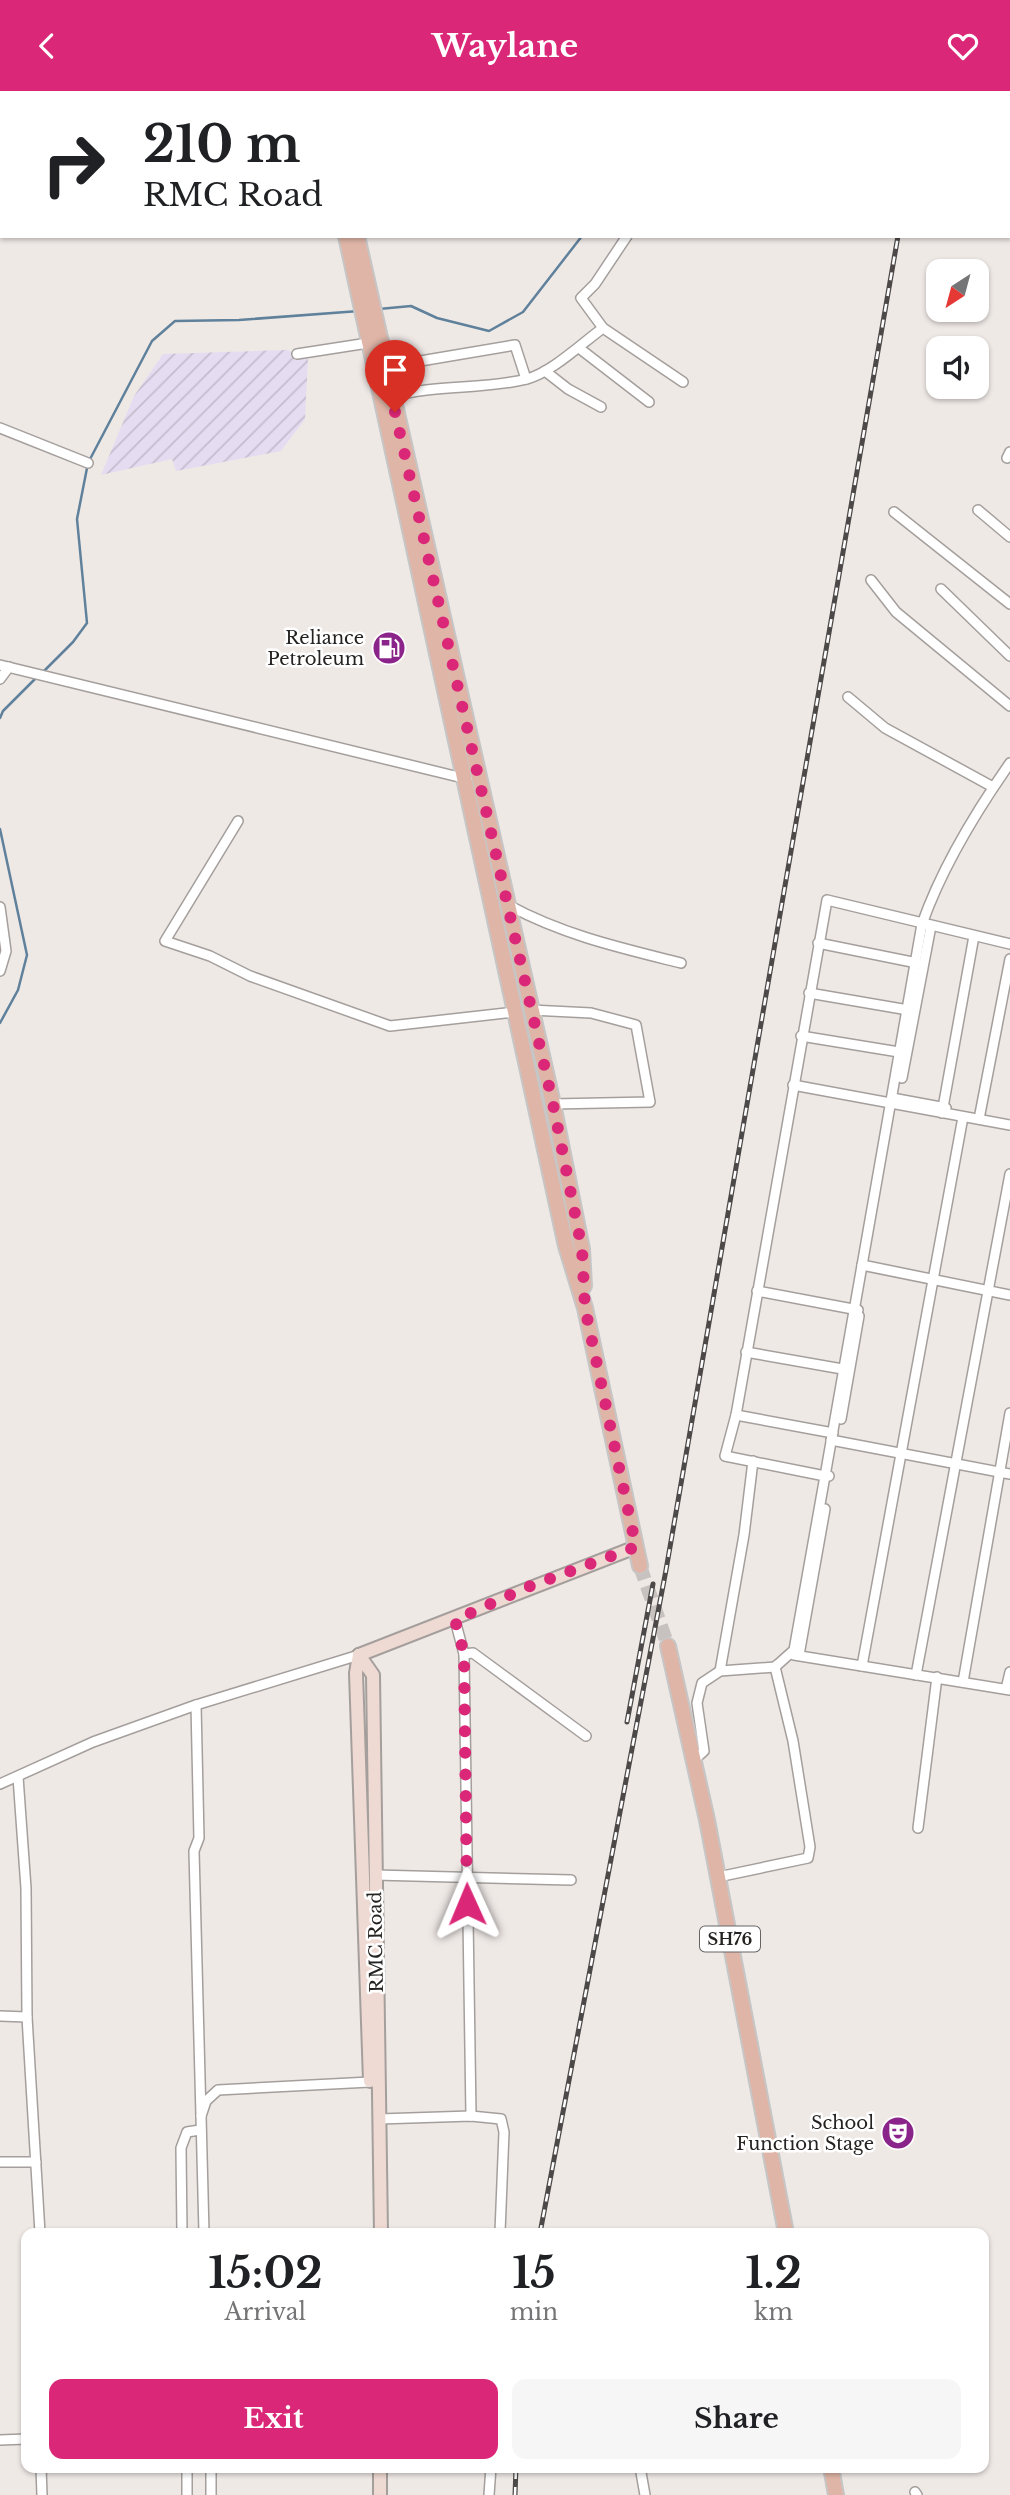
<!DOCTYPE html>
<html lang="en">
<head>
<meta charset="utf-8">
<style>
	:root { --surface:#fff; --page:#f6f6f6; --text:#202124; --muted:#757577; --accent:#db2777 }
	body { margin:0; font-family:"Libre Baskerville",serif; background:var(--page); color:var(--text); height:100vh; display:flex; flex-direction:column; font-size:26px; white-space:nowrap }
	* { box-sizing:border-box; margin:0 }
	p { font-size:23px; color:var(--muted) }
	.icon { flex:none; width:38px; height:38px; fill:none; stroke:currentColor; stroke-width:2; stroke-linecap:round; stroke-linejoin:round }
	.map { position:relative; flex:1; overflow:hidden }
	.drawer { position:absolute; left:21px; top:2137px; width:968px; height:245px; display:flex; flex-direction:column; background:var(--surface); border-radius:14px; box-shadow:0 2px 5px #0004 }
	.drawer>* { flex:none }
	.top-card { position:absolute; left:0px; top:0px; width:1012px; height:147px; box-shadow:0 2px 5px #0004; background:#fff; color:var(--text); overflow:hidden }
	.needle { width:46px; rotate:216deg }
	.controls { position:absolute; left:926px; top:168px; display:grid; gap:14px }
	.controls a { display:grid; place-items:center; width:63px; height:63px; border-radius:14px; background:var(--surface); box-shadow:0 2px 5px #0004; font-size:35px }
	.pin { position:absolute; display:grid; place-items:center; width:60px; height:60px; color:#fff; margin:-72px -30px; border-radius:50% 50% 50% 0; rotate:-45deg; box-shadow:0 0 7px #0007 }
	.pin .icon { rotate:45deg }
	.me { position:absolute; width:77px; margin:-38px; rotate:359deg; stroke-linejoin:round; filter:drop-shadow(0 0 5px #0008) }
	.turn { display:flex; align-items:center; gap:24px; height:147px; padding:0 28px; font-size:32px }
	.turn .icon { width:91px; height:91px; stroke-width:2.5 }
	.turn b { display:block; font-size:49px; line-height:60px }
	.eta { display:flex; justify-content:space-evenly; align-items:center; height:119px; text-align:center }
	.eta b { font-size:42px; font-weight:700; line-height:49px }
	.action { display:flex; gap:14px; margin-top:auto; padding:14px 28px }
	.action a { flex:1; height:80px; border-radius:14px; background:var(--accent); color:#fff; font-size:28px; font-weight:700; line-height:80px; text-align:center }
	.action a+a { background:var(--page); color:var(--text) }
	header { display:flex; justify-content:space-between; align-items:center; height:91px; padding:0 28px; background:var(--accent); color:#fff; font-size:32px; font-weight:700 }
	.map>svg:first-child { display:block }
	.industrial { fill:url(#industrial-furrows) }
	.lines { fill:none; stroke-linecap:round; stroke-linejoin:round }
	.stream { stroke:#5f819b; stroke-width:2.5 }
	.primary-tunnel { stroke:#c7c1bf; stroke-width:14; stroke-dasharray:14 7; stroke-linecap:butt }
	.street-casing { stroke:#a49f9c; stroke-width:12 }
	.secondary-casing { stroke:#a49f9c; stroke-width:16 }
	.primary-casing { stroke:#c6c6c6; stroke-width:18 }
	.street { stroke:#fff; stroke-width:9 }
	.secondary { stroke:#efdad3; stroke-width:12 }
	.primary { stroke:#dfb5a7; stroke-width:14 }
	.rail-casing { stroke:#4c4948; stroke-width:5 }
	.rail { stroke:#fff; stroke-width:2.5; stroke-dasharray:8; stroke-linecap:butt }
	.route { stroke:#db2777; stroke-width:12; stroke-dasharray:0 21.6 }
	.labels { text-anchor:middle; stroke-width:5; stroke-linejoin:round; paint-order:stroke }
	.shield { fill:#fff; stroke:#666564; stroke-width:2 }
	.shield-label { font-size:16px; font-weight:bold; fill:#252322 }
	.poi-label { font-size:18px; fill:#252322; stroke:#fff; text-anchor:end }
	.street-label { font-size:18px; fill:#252322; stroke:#fff }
</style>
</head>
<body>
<header><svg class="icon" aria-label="back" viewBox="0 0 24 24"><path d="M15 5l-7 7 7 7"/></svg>Waylane<svg class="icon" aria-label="heart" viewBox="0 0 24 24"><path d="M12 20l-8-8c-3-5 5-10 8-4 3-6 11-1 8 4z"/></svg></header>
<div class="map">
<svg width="1010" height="2404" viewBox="0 0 1010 2404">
	<defs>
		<pattern id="industrial-furrows" width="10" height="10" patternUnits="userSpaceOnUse" patternTransform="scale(1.75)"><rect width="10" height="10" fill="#e5dcf1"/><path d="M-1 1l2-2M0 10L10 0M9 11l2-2" fill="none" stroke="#c4bcce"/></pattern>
	</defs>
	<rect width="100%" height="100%" fill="#efe9e6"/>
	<!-- industrial -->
	<path class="industrial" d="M287,259L308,268L305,328L281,360L176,380L172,368L101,384L134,305L163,263Z"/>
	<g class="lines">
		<!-- stream -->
		<g class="stream">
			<path d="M379,218L411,215L437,227L489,240L523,221L582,145"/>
			<path d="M42,582L73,551L87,532L77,428L88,372L152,250L175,230L239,229L359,220"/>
			<path d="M0,627L3,620L37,586"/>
			<path d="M0,738L27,864L18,899L0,932"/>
		</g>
		<!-- primary-tunnel -->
		<path class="primary-tunnel" d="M640,1475L668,1555"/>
		<defs>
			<g id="street">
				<path d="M15,0L17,2"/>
				<path d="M106,0L112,2"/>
				<path d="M89,2L90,0"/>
				<path d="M0,41L2,43"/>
				<path d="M0,86L2,87"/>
				<path d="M0,104L2,101"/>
				<path d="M627,145L595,193L581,207L603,237L683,291"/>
				<path d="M579,257L649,311"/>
				<path d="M297,263L368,252"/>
				<path d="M385,276L515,254L526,288"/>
				<path d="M545,280L568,298L601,316"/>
				<path d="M391,306C435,293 483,299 527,288C552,281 581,253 603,237"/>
				<path d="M0,337L88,372"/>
				<path d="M1007,367L1010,361"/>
				<path d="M978,419L1010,446"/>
				<path d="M894,421L1010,513"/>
				<path d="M871,489L896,521L1010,615"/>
				<path d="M941,498L1010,565"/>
				<path d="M0,574L467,688"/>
				<path d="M0,588L9,576"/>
				<path d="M848,606L885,637L993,696"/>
				<path d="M238,730L165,850L210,865L250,885L390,935L515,921"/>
				<path d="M508,814C563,844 621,857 681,872"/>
				<path d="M0,816L6,860L0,880"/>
				<path d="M818,852L922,873"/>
				<path d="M809,902L914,920"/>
				<path d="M531,919L591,922L636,934L650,1011L553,1013"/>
				<path d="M801,945L905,962"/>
				<path d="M902,987L931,835"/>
				<path d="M793,994L1010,1034"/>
				<path d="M892,1007L946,1017"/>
				<path d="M942,1022L974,845"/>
				<path d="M979,1028L1010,868"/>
				<path d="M862,1174L1010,1204"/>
				<path d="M757,1200L858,1219"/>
				<path d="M746,1261L848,1279"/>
				<path d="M736,1324L833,1342"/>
				<path d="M841,1328L859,1225"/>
				<path d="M831,1349L1010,1383"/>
				<path d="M829,1385H825L922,833C942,776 975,722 1010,672"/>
				<path d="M455,1529L464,1563L471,2025"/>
				<path d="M464,1563L473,1562L586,1645"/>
				<path d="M794,1564L1010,1599"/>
				<path d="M799,1564L825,1418"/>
				<path d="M862,1575L963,1026"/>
				<path d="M720,1580L744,1444L753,1370"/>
				<path d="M916,1584L1010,1083"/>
				<path d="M963,1591L1010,1322"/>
				<path d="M1006,1598L1010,1581"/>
				<path d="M196,1614L199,1747L194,1760L201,2025"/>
				<path d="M694,1669L704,1660L697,1612L702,1592L720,1580L775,1576L794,1559L825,1385L725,1365L736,1324L827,809L1010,853"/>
				<path d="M18,1686L26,1797L27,1926L40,2142"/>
				<path d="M0,1693L93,1651L196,1614L359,1564"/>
				<path d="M918,1737L937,1586"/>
				<path d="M375,1784L571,1789"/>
				<path d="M718,1786L808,1767L810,1756L793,1650L775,1576L777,1574"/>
				<path d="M0,1925L27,1926"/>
				<path d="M379,2028L471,2025L501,2028L504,2041L500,2141"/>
				<path d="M0,2071H36"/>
				<path d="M182,2142L181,2057L187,2041L200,2039"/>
				<path d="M204,2142L201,2025L206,2010L218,1999L370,1991"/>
				<path d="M0,2349L26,2348"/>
				<path d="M41,2376L42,2404"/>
				<path d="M187,2376V2404"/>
				<path d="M211,2376V2404"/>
				<path d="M640,2376L645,2404"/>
				<path d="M915,2401L917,2404"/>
				<path d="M489,2404L491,2376"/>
			</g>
			<g id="secondary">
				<path d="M359,1564L373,1584L381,2142"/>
				<path d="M359,1564L356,1582L370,1990"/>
				<path d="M359,1564L636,1456"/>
				<path d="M380,2376V2404"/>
			</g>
			<g id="primary">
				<path d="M316,0L317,2"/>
				<path d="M327,0L328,2"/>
				<path d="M346,145L566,1155L585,1217L640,1475"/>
				<path d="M357,145L553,1013L582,1158L584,1195"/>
				<path d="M668,1555L707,1729L786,2142"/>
				<path d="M831,2376L836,2404"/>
			</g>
		</defs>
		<!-- street casing -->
		<use href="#street" class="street-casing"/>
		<!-- secondary casing -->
		<use href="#secondary" class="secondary-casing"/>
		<!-- primary casing -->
		<use href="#primary" class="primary-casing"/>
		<!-- street -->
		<use href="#street" class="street"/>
		<!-- secondary -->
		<use href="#secondary" class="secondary"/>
		<!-- primary -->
		<use href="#primary" class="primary"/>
		<defs>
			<g id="rail">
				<path d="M913,2L914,0"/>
				<path d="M627,1631L653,1493"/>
				<path d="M540,2142L666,1479L898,145"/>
				<path d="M515,2404L516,2376"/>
			</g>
		</defs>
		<!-- rail casing -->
		<use href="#rail" class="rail-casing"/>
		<!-- rail -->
		<use href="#rail" class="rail"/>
	</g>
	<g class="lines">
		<!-- route -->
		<path class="route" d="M395,321L553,1013L582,1158L585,1217L636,1456L528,1496L455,1529L464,1563L467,1813"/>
	</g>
	<!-- icons -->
	<defs>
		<symbol id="fuel-disc" viewBox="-11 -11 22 22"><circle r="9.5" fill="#8b248a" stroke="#fff"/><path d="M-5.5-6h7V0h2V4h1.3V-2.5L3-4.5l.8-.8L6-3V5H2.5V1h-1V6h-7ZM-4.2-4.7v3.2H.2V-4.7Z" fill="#fff"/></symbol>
		<symbol id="theatre-disc" viewBox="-11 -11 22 22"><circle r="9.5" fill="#8b248a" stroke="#fff"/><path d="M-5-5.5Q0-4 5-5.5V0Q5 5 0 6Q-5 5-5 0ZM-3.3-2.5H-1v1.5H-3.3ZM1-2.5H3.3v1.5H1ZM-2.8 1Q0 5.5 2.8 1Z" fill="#fff"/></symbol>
	</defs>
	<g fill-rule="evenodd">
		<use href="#fuel-disc" x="370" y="538" width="38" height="38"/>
		<use href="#theatre-disc" x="879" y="2023" width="38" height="38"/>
	</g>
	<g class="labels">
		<!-- shield labels -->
		<rect class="shield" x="700" y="1835.5" width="60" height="25" rx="5"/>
		<g class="shield-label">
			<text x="730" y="1854">SH76</text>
		</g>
		<!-- poi labels -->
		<g class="poi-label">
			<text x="364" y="553">Reliance<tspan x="364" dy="21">Petroleum</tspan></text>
			<text x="874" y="2038">School<tspan x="874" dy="21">Function Stage</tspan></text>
		</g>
		<!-- street labels -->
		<g class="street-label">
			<text transform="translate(376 1851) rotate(-91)" y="6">RMC Road</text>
		</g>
	</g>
</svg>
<div class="controls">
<a><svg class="needle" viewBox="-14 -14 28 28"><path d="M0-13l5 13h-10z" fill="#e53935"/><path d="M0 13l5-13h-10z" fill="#757577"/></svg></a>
<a><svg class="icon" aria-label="sound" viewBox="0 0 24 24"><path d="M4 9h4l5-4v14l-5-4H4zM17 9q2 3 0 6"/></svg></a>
</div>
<div class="pin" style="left:395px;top:321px;background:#d93025"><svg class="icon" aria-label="arrive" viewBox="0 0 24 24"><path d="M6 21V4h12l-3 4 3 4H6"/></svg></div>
<svg class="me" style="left:467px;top:1813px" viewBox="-20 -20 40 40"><path d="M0-17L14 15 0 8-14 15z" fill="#db2777" stroke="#fff" stroke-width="4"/></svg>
<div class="top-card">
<div class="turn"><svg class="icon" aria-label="right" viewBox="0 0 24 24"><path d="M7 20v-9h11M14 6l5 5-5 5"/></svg><div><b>210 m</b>RMC Road</div></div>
</div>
<section class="drawer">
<div class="eta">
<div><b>15:02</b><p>Arrival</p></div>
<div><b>15</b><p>min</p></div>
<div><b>1.2</b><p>km</p></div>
</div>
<div class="action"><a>Exit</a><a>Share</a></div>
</section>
</div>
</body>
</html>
